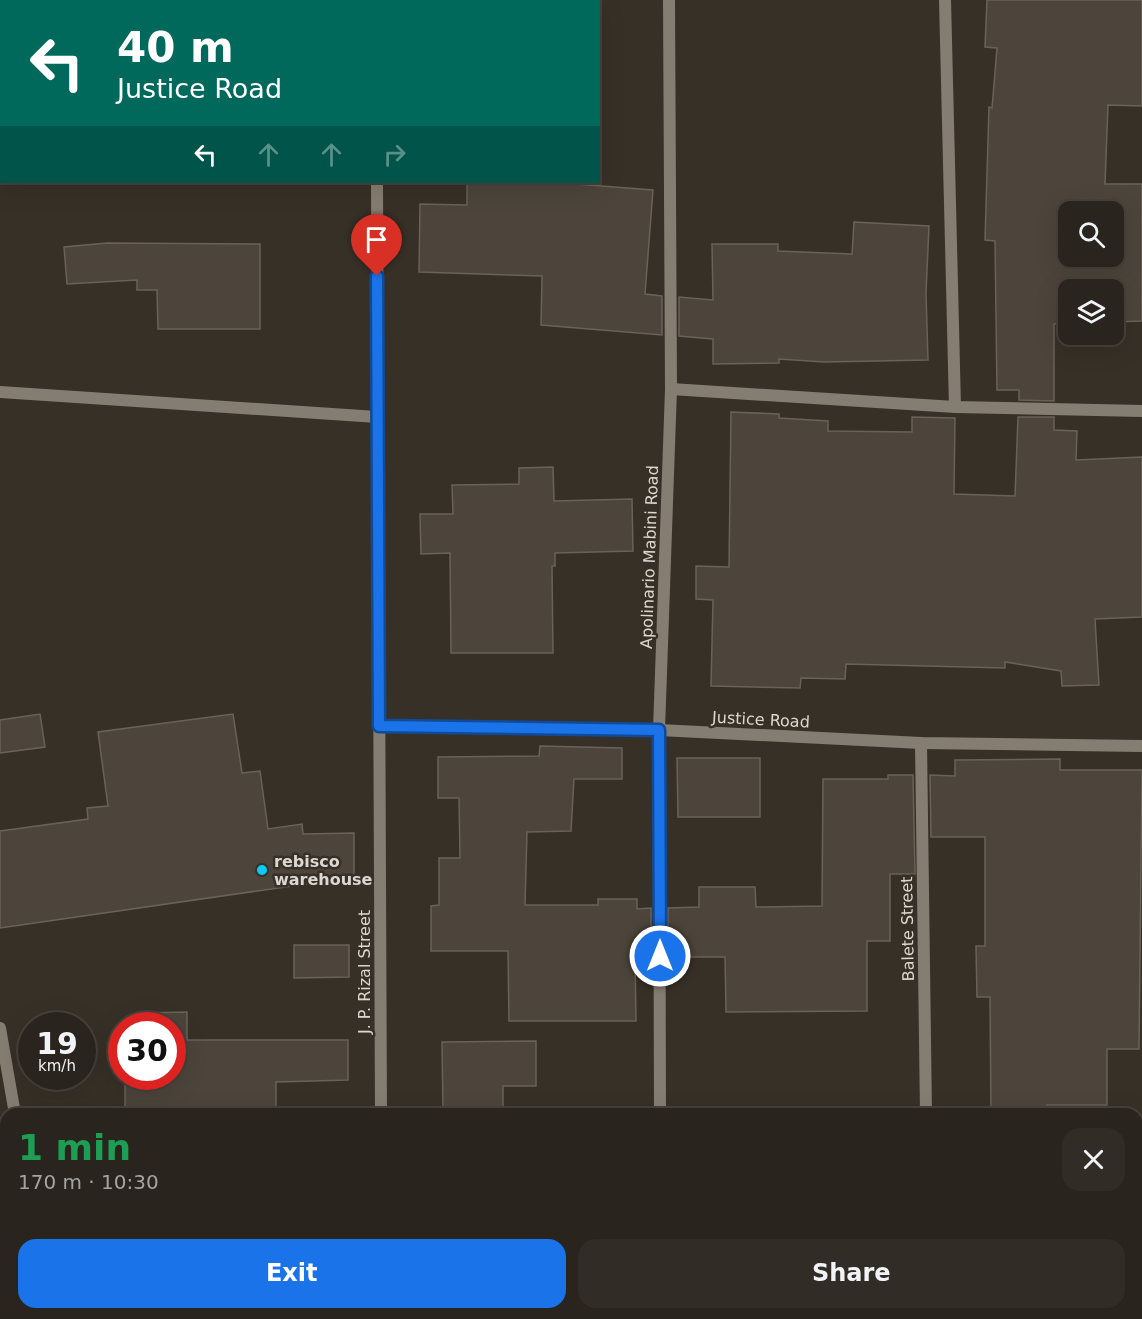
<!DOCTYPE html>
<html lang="en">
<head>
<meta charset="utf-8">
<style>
	:root { --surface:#29241d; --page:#312c26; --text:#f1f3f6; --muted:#a5a4a4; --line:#45413b; --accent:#1a73e8 }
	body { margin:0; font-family:"DejaVu Sans",sans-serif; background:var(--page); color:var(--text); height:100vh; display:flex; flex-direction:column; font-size:22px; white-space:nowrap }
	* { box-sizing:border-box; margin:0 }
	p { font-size:20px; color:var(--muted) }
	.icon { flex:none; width:33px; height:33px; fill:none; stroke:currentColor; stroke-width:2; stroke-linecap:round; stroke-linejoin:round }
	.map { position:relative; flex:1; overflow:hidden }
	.side { position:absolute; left:0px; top:1108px; width:1143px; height:212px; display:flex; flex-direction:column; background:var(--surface); border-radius:18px 18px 0 0; box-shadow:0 6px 24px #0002,0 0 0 2px var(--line) }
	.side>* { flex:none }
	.top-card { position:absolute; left:0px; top:0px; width:600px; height:183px; box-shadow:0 6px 24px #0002,0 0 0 2px var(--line); background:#00695c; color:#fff; overflow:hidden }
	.controls { position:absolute; left:1058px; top:201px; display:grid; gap:12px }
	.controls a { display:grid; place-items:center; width:66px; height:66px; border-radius:12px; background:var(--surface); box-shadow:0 6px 24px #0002,0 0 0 2px var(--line); font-size:30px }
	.speed { position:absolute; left:18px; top:1012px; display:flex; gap:12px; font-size:30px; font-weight:700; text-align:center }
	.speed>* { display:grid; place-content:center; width:78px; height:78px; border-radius:50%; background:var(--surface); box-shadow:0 6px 24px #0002,0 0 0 2px var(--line); line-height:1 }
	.speed small { font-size:15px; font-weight:400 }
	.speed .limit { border:9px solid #d22; background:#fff; color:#111 }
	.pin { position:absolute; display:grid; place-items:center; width:51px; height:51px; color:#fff; margin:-62px -26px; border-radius:50% 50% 50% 0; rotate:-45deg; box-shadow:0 0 6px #0007 }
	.pin .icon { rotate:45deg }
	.me { position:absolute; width:66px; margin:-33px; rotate:0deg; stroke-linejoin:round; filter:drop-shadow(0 0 4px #0008) }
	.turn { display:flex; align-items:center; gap:21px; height:126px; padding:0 18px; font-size:27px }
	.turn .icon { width:78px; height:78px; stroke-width:2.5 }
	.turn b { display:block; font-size:42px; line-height:51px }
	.lanes { display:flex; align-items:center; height:57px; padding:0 18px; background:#0003; justify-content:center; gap:30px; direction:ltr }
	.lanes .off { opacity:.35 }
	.round { display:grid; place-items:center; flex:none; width:63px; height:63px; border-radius:18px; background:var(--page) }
	.summary { display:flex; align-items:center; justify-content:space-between; height:102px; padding:0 18px }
	h1 { font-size:36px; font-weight:800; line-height:45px; color:#1e9e55 }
	.primary-button { display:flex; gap:12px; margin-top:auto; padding:12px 18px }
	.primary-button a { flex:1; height:69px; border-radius:18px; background:var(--accent); color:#fff; font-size:24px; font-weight:800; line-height:69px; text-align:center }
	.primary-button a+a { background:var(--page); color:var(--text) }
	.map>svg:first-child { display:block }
	.building { fill:#4d453b; stroke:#6a6258; stroke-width:1.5; fill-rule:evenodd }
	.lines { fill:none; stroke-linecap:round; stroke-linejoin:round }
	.minor { stroke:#867d72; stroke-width:12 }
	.tertiary { stroke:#867d72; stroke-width:12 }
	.route-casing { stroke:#114b97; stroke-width:15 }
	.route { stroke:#1a73e8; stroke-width:10 }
	.poi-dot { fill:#0acafa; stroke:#373027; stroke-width:2 }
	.labels { text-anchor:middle; stroke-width:5; stroke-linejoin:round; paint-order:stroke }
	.street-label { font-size:16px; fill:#dcd7d1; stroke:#373027 }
	.poi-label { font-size:16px; font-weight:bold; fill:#dcd7d1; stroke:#373027; text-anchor:start }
</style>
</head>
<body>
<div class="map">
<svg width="1142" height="1319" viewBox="0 0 1142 1319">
	<rect width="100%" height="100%" fill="#373027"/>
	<!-- building -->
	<g class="building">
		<path d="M987,0H1142V106L1108,105L1105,184H1142V321L1113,322V290H1068V323L1054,324V401L1019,400V390H997L995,241L985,240L989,107L992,108L997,48L985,47ZM1068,212H1113V256H1068Z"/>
		<path d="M467,182H549L653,190L645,294L662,296V335L541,325L542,276L419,272L420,204L467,205Z"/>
		<path d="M854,222L929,226L926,293L928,360L824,362L779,359V363L713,364V339L679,336V297L713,300L712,244H778V251L852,254Z"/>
		<path d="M107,243L260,244V329H158L157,290H137V280L67,284L64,247Z"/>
		<path d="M731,412L779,414V418L828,421V431L912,432V417L955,418L954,494L1015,496L1018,417H1054V430L1077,431L1076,460L1142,457V617L1095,619L1099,685L1062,686L1061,671L1005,662V668L846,664L845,679L801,678L800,688L711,686L713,600L696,599V566L729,567Z"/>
		<path d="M553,467L554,501L632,499L633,551L555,553V566H552L553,653H451L450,553L421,554L420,514H453L452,485L519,484V468Z"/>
		<path d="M40,714L45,747L0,753V720Z"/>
		<path d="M233,714L242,773L260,771L268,829L302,824L303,834L354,833V877L0,928V831L88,819L87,808L108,806L98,732Z"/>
		<path d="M540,746L622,748V779H574L571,831L527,832L525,905H598V899H637V909L651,908V957H635L636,1021H509L508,951H431V906L439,905V858H460L459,798H438V757L539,756Z"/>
		<path d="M677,758H760V817H678Z"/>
		<path d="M1060,759V770H1142L1139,1049H1107V1105H1047L1048,1114H991L990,997H977L976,946H985V837H931L930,775L955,776V760Z"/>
		<path d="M888,775H913L915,874H890V941H867V1011L726,1012L725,957H668V908L699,907V887H755L756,907L822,906L823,779H888Z"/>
		<path d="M294,945H349V977L294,978Z"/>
		<path d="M187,1012V1040H348V1080L276,1082V1114H125V1077H172V1026H138V1013Z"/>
		<path d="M536,1041V1086H503V1114H443L442,1042Z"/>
	</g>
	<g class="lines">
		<!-- minor -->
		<g class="minor">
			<path d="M945,0L955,407"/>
			<path d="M671,389L955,407L1142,411"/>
			<path d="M0,392L377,417"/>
			<path d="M379,726L659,730L921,743L1142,746"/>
			<path d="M921,743L926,1114"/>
			<path d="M0,1028L15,1114"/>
			<path d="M660,1114L659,730L671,389L669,0"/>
			<path d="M51,1314L52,1319"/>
			<path d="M661,1314V1319"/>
			<path d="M926,1319V1314"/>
		</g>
		<!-- tertiary -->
		<g class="tertiary">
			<path d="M377,2V0"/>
			<path d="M377,182L381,1114"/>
			<path d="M382,1314V1319"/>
		</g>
	</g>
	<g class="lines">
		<defs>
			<path id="route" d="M377,276L379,726L659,730L660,956"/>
		</defs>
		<!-- route casing -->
		<use href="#route" class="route-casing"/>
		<!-- route -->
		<use href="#route" class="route"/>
	</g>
	<!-- markers -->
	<circle class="poi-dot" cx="262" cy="870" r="6"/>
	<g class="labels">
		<!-- street labels -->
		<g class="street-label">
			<text transform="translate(649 557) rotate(-88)" y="6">Apolinario Mabini Road</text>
			<text transform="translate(761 719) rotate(3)" y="6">Justice Road</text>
			<text transform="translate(907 929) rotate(-91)" y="6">Balete Street</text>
			<text transform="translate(364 972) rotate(-90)" y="6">J. P. Rizal Street</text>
		</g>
		<!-- poi labels -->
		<g class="poi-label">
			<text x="274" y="867">rebisco<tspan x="274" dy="18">warehouse</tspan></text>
		</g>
	</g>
</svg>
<div class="controls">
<a><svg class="icon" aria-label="search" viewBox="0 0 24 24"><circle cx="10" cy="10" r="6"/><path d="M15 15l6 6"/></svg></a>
<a><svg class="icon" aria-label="layers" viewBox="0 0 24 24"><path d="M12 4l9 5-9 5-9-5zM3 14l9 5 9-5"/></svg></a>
</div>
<div class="speed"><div>19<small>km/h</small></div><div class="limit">30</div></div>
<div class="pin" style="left:377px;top:276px;background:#d93025"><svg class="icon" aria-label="arrive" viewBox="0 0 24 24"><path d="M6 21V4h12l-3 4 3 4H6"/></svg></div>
<svg class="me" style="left:660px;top:956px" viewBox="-20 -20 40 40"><circle r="17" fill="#1a73e8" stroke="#fff" stroke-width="3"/><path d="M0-11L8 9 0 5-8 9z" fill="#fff"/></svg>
<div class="top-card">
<div class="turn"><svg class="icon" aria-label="left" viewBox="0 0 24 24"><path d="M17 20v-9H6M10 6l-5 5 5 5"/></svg><div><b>40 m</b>Justice Road</div></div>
<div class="lanes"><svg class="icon" aria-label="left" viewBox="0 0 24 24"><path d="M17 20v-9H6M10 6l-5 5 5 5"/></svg><svg class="icon off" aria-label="ahead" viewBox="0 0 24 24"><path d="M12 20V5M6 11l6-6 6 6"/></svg><svg class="icon off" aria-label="ahead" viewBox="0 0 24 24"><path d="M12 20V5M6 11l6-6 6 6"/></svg><svg class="icon off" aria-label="right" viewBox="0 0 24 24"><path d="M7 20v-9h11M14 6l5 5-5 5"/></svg></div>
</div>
<section class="side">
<div class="summary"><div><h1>1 min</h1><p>170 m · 10:30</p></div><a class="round"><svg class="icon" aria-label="close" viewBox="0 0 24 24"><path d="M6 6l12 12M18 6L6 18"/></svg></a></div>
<div class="primary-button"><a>Exit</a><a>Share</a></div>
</section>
</div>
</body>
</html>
